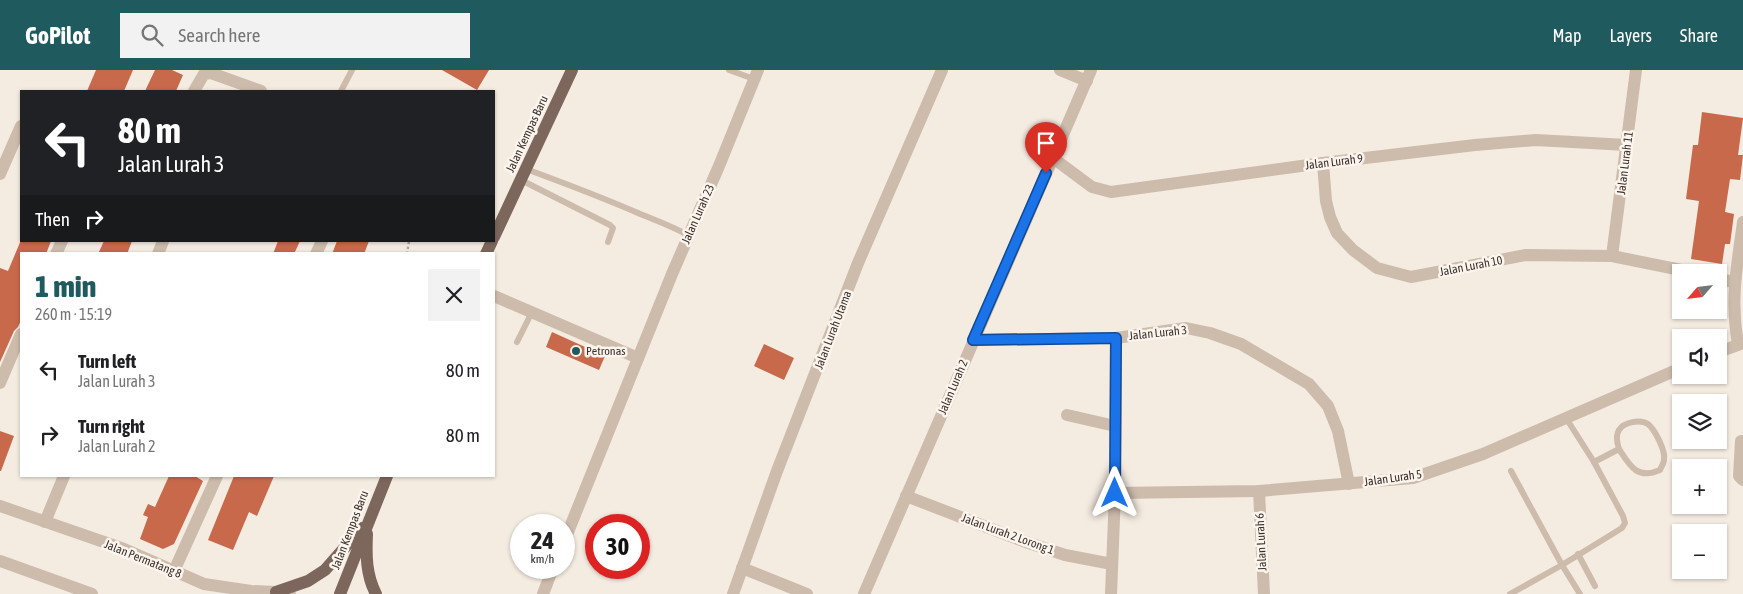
<!DOCTYPE html>
<html lang="en">
<head>
<meta charset="utf-8">
<style>
	:root { --surface:#fff; --page:#f2f2f2; --text:#202124; --muted:#757577; --accent:#1f5a5e }
	body { margin:0; font-family:"Asap Condensed",sans-serif; background:var(--page); color:var(--text); height:100vh; display:flex; flex-direction:column; font-size:19px; white-space:nowrap }
	* { box-sizing:border-box; margin:0 }
	p { font-size:16px; color:var(--muted) }
	.icon { flex:none; width:28px; height:28px; fill:none; stroke:currentColor; stroke-width:2; stroke-linecap:round; stroke-linejoin:round }
	.map { position:relative; flex:1; overflow:hidden }
	.sheet { position:absolute; left:20px; top:182px; width:475px; height:225px; display:flex; flex-direction:column; background:var(--surface); border-radius:0px; box-shadow:0 1px 4px #0004 }
	.sheet>* { flex:none }
	.banner { position:absolute; left:20px; top:20px; width:475px; height:152px; border-radius:0px; box-shadow:0 1px 4px #0004; background:#202124; color:#fff; overflow:hidden }
	.needle { width:32px; rotate:242deg }
	.fabs { position:absolute; left:1672px; top:194px; display:grid; gap:10px }
	.fabs a { display:grid; place-items:center; width:55px; height:55px; border-radius:0px; background:var(--surface); box-shadow:0 1px 4px #0004; font-size:25px }
	.speed { position:absolute; left:510px; top:444px; display:flex; gap:10px; font-size:25px; font-weight:700; text-align:center }
	.speed>* { display:grid; place-content:center; width:65px; height:65px; border-radius:50%; background:var(--surface); box-shadow:0 1px 4px #0004; line-height:1 }
	.speed small { font-size:12px; font-weight:400 }
	.speed .limit { border:8px solid #d22; background:#fff; color:#111 }
	.pin { position:absolute; display:grid; place-items:center; width:42px; height:42px; color:#fff; margin:-51px -21px; border-radius:50% 50% 50% 0; rotate:-45deg; box-shadow:0 0 5px #0007 }
	.pin .icon { rotate:45deg }
	.me { position:absolute; width:55px; margin:-28px; rotate:0deg; stroke-linejoin:round; filter:drop-shadow(0 0 4px #0008) }
	.turn { display:flex; align-items:center; gap:18px; height:105px; padding:0 15px; font-size:22px }
	.turn .icon { width:65px; height:65px; stroke-width:2.5 }
	.turn b { display:block; font-size:35px; line-height:42px }
	.then { display:flex; align-items:center; height:48px; padding:0 15px; background:#0003; gap:10px; font-size:19px }
	.round { display:grid; place-items:center; flex:none; width:52px; height:52px; border-radius:0px; background:var(--page) }
	.overview { display:flex; align-items:center; justify-content:space-between; height:85px; padding:0 15px }
	h1 { font-size:30px; font-weight:800; line-height:38px; color:var(--accent) }
	ul { padding:0; list-style:none }
	li { display:flex; align-items:center; gap:15px; height:65px; padding:0 15px }
	li div { flex:1 }
	li b { display:block; font-size:19px }
	li em { font-style:normal }
	header { display:flex; align-items:center; gap:30px; box-sizing:border-box; height:70px; padding:0 25px; background:var(--accent); color:#fff }
	header strong { font-size:24px }
	nav { display:flex; gap:28px; margin-inline-start:auto; font-size:18px }
	.search { width:350px; height:45px; background:var(--page); display:flex; align-items:center; gap:12px; box-sizing:border-box; padding:0 18px; border-radius:0px; color:var(--muted); font-size:19px }
	.map>svg:first-child { display:block }
	.building { fill:#c8694b }
	.lines { fill:none; stroke-linecap:round; stroke-linejoin:round }
	.path { stroke:#b9a596; stroke-width:2.5; stroke-dasharray:2.5 2.5; stroke-linecap:butt }
	.service { stroke:#cdbbac; stroke-width:6 }
	.minor { stroke:#cdbbac; stroke-width:12 }
	.tertiary { stroke:#cdbbac; stroke-width:12 }
	.primary { stroke:#7d675c; stroke-width:12 }
	.route-casing { stroke:#114b97; stroke-width:12 }
	.route { stroke:#1a73e8; stroke-width:9 }
	.poi-dot { fill:#1f5a5e; stroke:#fbf5ee; stroke-width:2 }
	.labels { text-anchor:middle; stroke-width:5; stroke-linejoin:round; paint-order:stroke }
	.street-label { font-size:12px; fill:#3b302b; stroke:#fbf5ee }
	.poi-label { font-size:12px; fill:#3b302b; stroke:#fbf5ee; text-anchor:start }
</style>
</head>
<body>
<header>
<strong>GoPilot</strong>
<div class="search"><svg class="icon" aria-label="search" viewBox="0 0 24 24"><circle cx="10" cy="10" r="6"/><path d="M15 15l6 6"/></svg>Search here</div>
<nav><a>Map</a><a>Layers</a><a>Share</a></nav>
</header>
<div class="map">
<svg width="1743" height="524" viewBox="0 0 1743 524">
	<rect width="100%" height="100%" fill="#f4ebe1"/>
	<!-- building -->
	<g class="building">
		<path d="M96,0H133L124,21H87Z"/>
		<path d="M155,0H172L183,5L176,21H145Z"/>
		<path d="M442,0H489L477,20Z"/>
		<path d="M1702,42L1743,48L1738,85H1743L1740,110L1730,109L1725,142L1734,144L1730,174H1725L1722,194L1691,189L1699,131L1686,129L1693,75H1698Z"/>
		<path d="M21,170V171H51L46,184H21V250L18,257L14,261L0,292V198L8,201Z"/>
		<path d="M104,171H132L127,184H98Z"/>
		<path d="M278,171H300L294,184H273Z"/>
		<path d="M337,171H369L364,184H332Z"/>
		<path d="M552,262L605,286L599,300L546,277Z"/>
		<path d="M764,274L794,288L784,310L754,296Z"/>
		<path d="M0,361L14,366L1,401H0Z"/>
		<path d="M169,406H195L203,411L174,474L163,479L140,469L148,447L143,445L148,434L155,437Z"/>
		<path d="M234,406H274L257,446L249,442L233,480L208,470Z"/>
	</g>
	<g class="lines">
		<!-- path -->
		<path class="path" d="M407,184L409,171"/>
		<!-- service -->
		<g class="service">
			<path d="M729,0L754,9"/>
			<path d="M341,21L352,0"/>
			<path d="M526,99C564,113 601,127 638,143C655,150 672,156 688,165"/>
			<path d="M521,110L610,155L613,158L608,172"/>
			<path d="M517,272L532,242"/>
			<path d="M1594,392L1619,379C1630,396 1637,410 1660,400C1661,397 1664,393 1664,390C1666,381 1655,360 1648,354C1640,349 1624,352 1619,360C1615,366 1617,373 1619,379"/>
			<path d="M1511,401L1562,495L1622,458L1625,453L1623,446L1594,392L1566,348"/>
			<path d="M1578,484L1595,516"/>
			<path d="M1510,524L1562,495L1580,524"/>
		</g>
		<!-- minor -->
		<g class="minor">
			<path d="M1060,0L1087,11"/>
			<path d="M194,21L204,4L211,3L261,21"/>
			<path d="M1053,88L1092,117L1111,122L1323,93L1475,75L1536,70L1627,75"/>
			<path d="M1323,93L1326,131L1330,147L1337,163L1353,180L1377,198L1411,207L1526,185L1612,186L1691,202"/>
			<path d="M0,104L21,56"/>
			<path d="M56,184L62,171"/>
			<path d="M158,184L163,171"/>
			<path d="M316,184L322,171"/>
			<path d="M1612,186L1636,0"/>
			<path d="M1719,209L1734,212"/>
			<path d="M494,226L638,288"/>
			<path d="M973,270L1116,268L1186,258L1210,263L1241,274L1309,314L1328,336L1338,361L1349,414"/>
			<path d="M1738,274C1730,230 1737,196 1743,152"/>
			<path d="M1719,282L1743,273"/>
			<path d="M0,313L21,264"/>
			<path d="M1067,345L1115,356"/>
			<path d="M1741,371L1739,406L1743,410"/>
			<path d="M1259,421L1264,524"/>
			<path d="M1115,423L1259,421L1413,408L1483,384L1681,298"/>
			<path d="M906,426L1023,471L1065,485L1112,494"/>
			<path d="M45,452L64,406"/>
			<path d="M564,472L672,204L719,96L758,0"/>
			<path d="M742,498L807,524"/>
			<path d="M174,501L217,406"/>
			<path d="M543,524L553,498"/>
			<path d="M864,524L1091,0"/>
			<path d="M1111,524L1115,423L1116,268"/>
		</g>
		<!-- tertiary -->
		<g class="tertiary">
			<path d="M0,436L124,479L204,514L251,521L276,522L290,524"/>
			<path d="M0,491L92,524"/>
			<path d="M733,524L777,401L858,193L942,0"/>
		</g>
		<!-- primary -->
		<g class="primary">
			<path d="M494,167L572,0"/>
			<path d="M486,184L492,171"/>
			<path d="M367,464C366,485 366,505 376,524"/>
			<path d="M276,522L308,511L325,500L362,458"/>
			<path d="M340,524L387,406"/>
		</g>
	</g>
	<g class="lines">
		<defs>
			<path id="route" d="M1046,103L973,270L1116,268L1115,423"/>
		</defs>
		<!-- route casing -->
		<use href="#route" class="route-casing"/>
		<!-- route -->
		<use href="#route" class="route"/>
	</g>
	<!-- markers -->
	<circle class="poi-dot" cx="576" cy="281" r="5"/>
	<g class="labels">
		<!-- street labels -->
		<g class="street-label">
			<text transform="translate(527 64) rotate(-65)" y="4">Jalan Kempas Baru</text>
			<text transform="translate(1334 92) rotate(-7)" y="4">Jalan Lurah 9</text>
			<text transform="translate(1625 93) rotate(-83)" y="4">Jalan Lurah 11</text>
			<text transform="translate(698 144) rotate(-66)" y="4">Jalan Lurah 23</text>
			<text transform="translate(1471 196) rotate(-11)" y="4">Jalan Lurah 10</text>
			<text transform="translate(833 260) rotate(-69)" y="4">Jalan Lurah Utama</text>
			<text transform="translate(1158 263) rotate(-6)" y="4">Jalan Lurah 3</text>
			<text transform="translate(953 317) rotate(-67)" y="4">Jalan Lurah 2</text>
			<text transform="translate(1393 408) rotate(-8)" y="4">Jalan Lurah 5</text>
			<text transform="translate(350 460) rotate(-69)" y="4">Jalan Kempas Baru</text>
			<text transform="translate(1008 464) rotate(20)" y="4">Jalan Lurah 2 Lorong 1</text>
			<text transform="translate(1261 472) rotate(-93)" y="4">Jalan Lurah 6</text>
			<text transform="translate(143 489) rotate(22)" y="4">Jalan Permatang 8</text>
		</g>
		<!-- poi labels -->
		<g class="poi-label">
			<text x="586" y="285">Petronas</text>
		</g>
	</g>
</svg>
<div class="fabs">
<a><svg class="needle" viewBox="-14 -14 28 28"><path d="M0-13l5 13h-10z" fill="#e53935"/><path d="M0 13l5-13h-10z" fill="#757577"/></svg></a>
<a><svg class="icon" aria-label="sound" viewBox="0 0 24 24"><path d="M4 9h4l5-4v14l-5-4H4zM17 9q2 3 0 6"/></svg></a>
<a><svg class="icon" aria-label="layers" viewBox="0 0 24 24"><path d="M12 4l9 5-9 5-9-5zM3 14l9 5 9-5"/></svg></a>
<a>+</a>
<a>−</a>
</div>
<div class="speed"><div>24<small>km/h</small></div><div class="limit">30</div></div>
<div class="pin" style="left:1046px;top:103px;background:#d93025"><svg class="icon" aria-label="arrive" viewBox="0 0 24 24"><path d="M6 21V4h12l-3 4 3 4H6"/></svg></div>
<svg class="me" style="left:1115px;top:423px" viewBox="-20 -20 40 40"><path d="M0-17L14 15 0 8-14 15z" fill="#1a73e8" stroke="#fff" stroke-width="4"/></svg>
<div class="banner">
<div class="turn"><svg class="icon" aria-label="left" viewBox="0 0 24 24"><path d="M17 20v-9H6M10 6l-5 5 5 5"/></svg><div><b>80 m</b>Jalan Lurah 3</div></div>
<div class="then">Then<svg class="icon" aria-label="right" viewBox="0 0 24 24"><path d="M7 20v-9h11M14 6l5 5-5 5"/></svg></div>
</div>
<section class="sheet">
<div class="overview"><div><h1>1 min</h1><p>260 m · 15:19</p></div><a class="round"><svg class="icon" aria-label="close" viewBox="0 0 24 24"><path d="M6 6l12 12M18 6L6 18"/></svg></a></div>
<ul>
<li><svg class="icon" aria-label="left" viewBox="0 0 24 24"><path d="M17 20v-9H6M10 6l-5 5 5 5"/></svg><div><b>Turn left</b><p>Jalan Lurah 3</p></div><em>80 m</em></li>
<li><svg class="icon" aria-label="right" viewBox="0 0 24 24"><path d="M7 20v-9h11M14 6l5 5-5 5"/></svg><div><b>Turn right</b><p>Jalan Lurah 2</p></div><em>80 m</em></li>
</ul>
</section>
</div>
</body>
</html>
